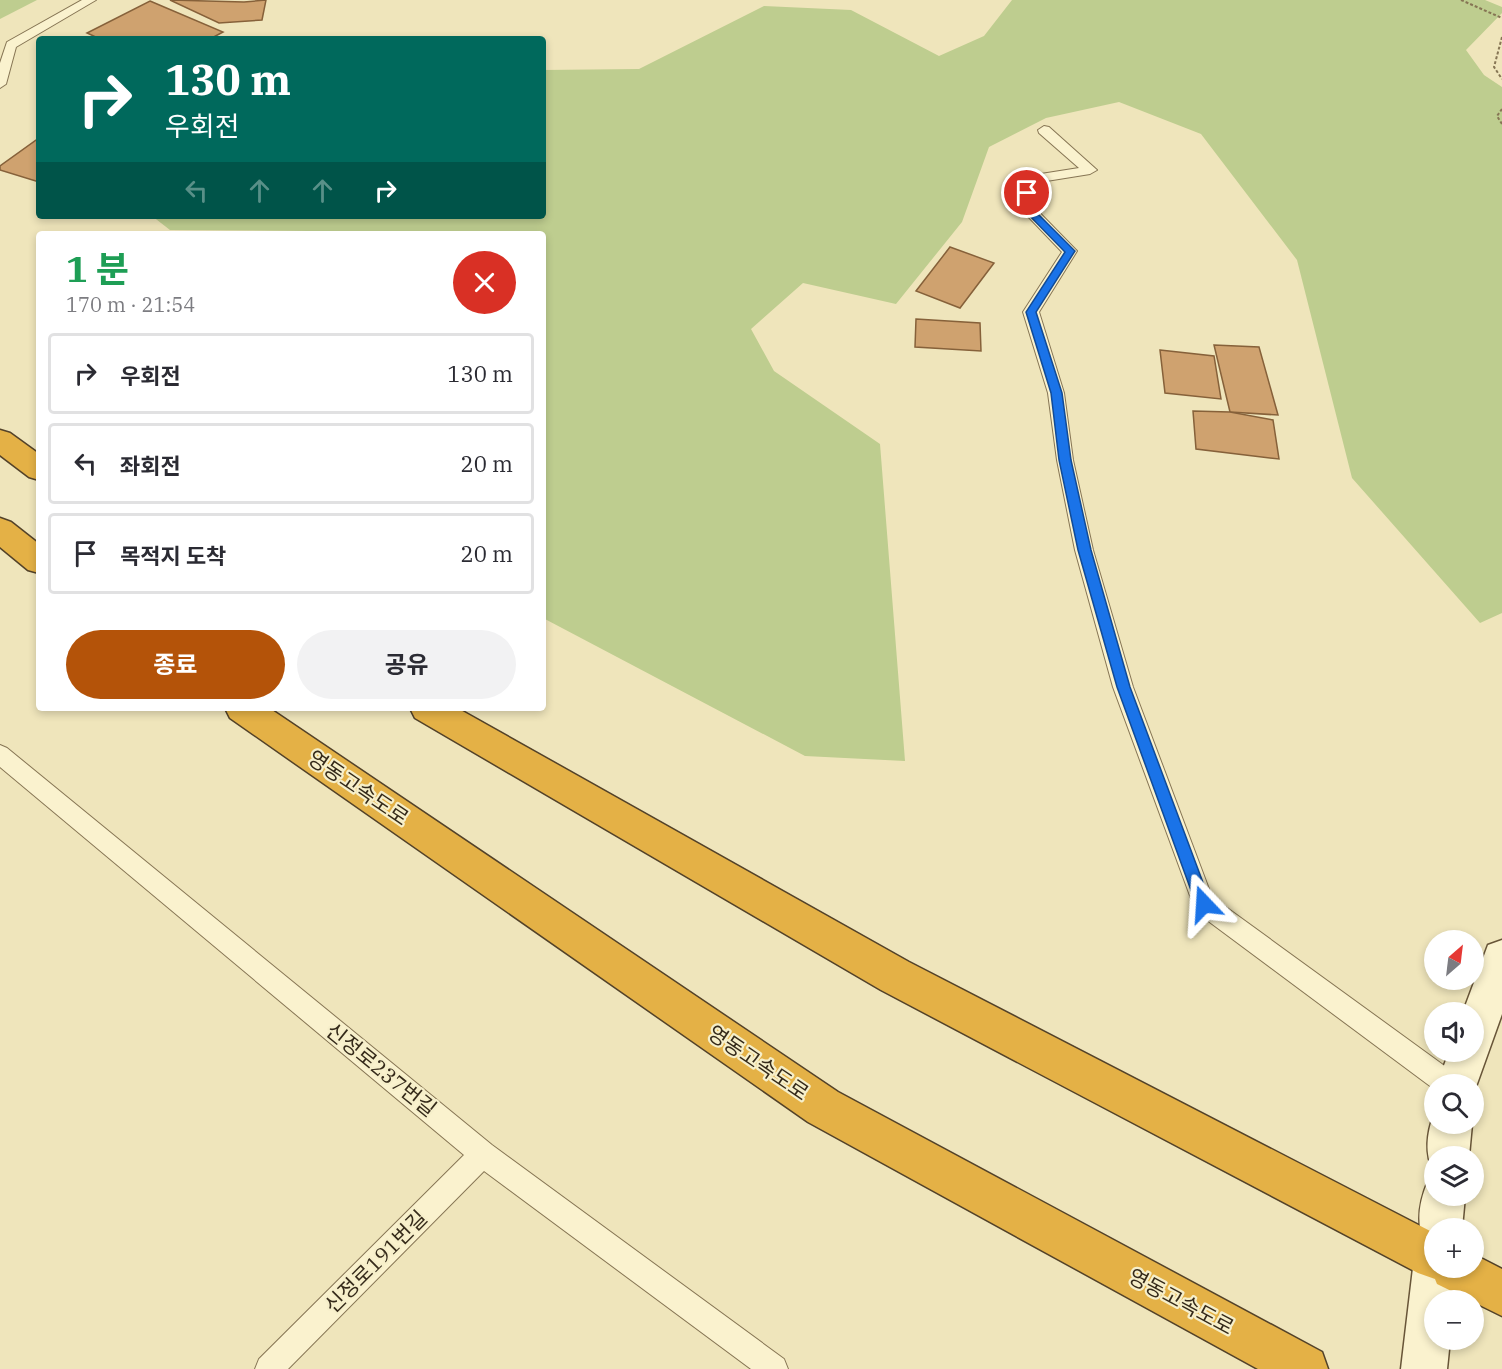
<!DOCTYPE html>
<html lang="ko">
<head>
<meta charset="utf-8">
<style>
	:root { --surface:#fff; --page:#f2f2f3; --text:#2b2b33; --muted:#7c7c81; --line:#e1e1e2; --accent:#b45309 }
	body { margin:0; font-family:"IBM Plex Serif","Noto Sans KR",serif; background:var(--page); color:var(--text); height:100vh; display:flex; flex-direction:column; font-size:22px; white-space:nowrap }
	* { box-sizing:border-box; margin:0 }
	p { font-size:20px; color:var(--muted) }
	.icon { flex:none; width:33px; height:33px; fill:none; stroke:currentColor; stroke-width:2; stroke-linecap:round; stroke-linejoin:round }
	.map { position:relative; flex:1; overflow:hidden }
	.details { position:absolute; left:36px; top:231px; width:510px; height:480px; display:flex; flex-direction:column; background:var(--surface); border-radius:6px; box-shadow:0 3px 9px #0003 }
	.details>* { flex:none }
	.hud { position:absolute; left:36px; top:36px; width:510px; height:183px; border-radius:6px; box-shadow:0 3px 9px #0003; background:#00695c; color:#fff; overflow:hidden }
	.needle { width:39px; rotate:28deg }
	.fabs { position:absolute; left:1424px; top:930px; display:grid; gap:12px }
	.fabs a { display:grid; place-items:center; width:60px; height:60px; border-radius:50%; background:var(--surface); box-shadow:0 3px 9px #0003; font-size:30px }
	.pin { position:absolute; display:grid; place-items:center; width:51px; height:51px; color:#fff; margin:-26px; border:3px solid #fff; border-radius:50%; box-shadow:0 2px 6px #0007 }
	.me { position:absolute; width:66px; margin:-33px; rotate:340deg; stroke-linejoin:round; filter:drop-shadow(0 0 4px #0008) }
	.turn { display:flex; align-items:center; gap:21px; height:126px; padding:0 30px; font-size:27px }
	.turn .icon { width:78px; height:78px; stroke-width:2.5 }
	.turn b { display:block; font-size:42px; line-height:51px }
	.lanes { display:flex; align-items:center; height:57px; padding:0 30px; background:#0003; justify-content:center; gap:30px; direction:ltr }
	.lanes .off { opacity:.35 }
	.round { display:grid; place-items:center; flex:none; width:63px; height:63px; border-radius:32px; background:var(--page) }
	.head { display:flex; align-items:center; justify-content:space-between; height:102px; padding:0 30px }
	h1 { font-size:36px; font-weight:700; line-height:45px; color:#1e9e55 }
	.primary-button { display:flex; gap:12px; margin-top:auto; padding:12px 30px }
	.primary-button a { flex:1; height:69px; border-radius:36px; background:var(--accent); color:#fff; font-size:24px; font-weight:700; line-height:69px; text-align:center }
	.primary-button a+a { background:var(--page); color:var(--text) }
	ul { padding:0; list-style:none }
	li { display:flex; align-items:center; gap:18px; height:81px; margin:0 12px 9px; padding:0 18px; border:3px solid var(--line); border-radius:6px }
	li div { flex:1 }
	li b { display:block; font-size:22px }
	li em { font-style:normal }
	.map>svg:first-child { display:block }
	.green { fill:#becd8f }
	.building { fill:#cfa26f; stroke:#86613a; stroke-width:1.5 }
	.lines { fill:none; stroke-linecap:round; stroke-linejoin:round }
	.lane-casing { stroke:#867554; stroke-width:2 }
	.secondary-casing { stroke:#685538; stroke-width:3 }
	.highway-casing { stroke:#534229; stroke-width:3 }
	.path { stroke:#867554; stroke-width:2; stroke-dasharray:3 2; stroke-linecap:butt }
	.lane { fill:#faf2ce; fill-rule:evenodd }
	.secondary { fill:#faf2ce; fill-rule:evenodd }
	.highway { fill:#e4b146; fill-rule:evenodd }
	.route { fill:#1a73e8; stroke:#114b97; stroke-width:1.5 }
	.labels { text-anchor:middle; stroke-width:4.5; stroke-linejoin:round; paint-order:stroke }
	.near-street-label { font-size:21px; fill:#352a1a; stroke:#f6efca }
</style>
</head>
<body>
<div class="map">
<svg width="1502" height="1369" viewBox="0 0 1502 1369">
	<rect width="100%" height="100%" fill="#efe5bb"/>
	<!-- green -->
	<g class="green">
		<path d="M0,0H37L0,19Z"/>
		<path d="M1012,0H1485L1502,7V13L1466,50L1484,75L1502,87V613L1480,623L1352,478L1297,260L1201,134L1119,102L1046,118L989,147L962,222L896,304L803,283L751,329L774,371L880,444L905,761L805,756L543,618V234H308L309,231L170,230L152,216H543V70L639,69L764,6L851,10L939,56L984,36Z"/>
	</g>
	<!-- building -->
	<g class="building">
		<path d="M170,0L244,2L266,0L262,20L219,23Z"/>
		<path d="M150,1L223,32L210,39H100L87,33Z"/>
		<path d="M39,138V182L0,170V166Z"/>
		<path d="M950,247L994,263L960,308L916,291Z"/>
		<path d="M916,319L980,323L981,351L915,347Z"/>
		<path d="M1214,345L1259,347L1278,415L1230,412Z"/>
		<path d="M1160,350L1214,356L1221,399L1165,393Z"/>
		<path d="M1193,411L1230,412L1273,420L1279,459L1196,449Z"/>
	</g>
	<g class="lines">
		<defs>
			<g id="lane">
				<path d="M82,0H96L16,47L6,84L0,88V63L7,42Z"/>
				<path d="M1044,126L1049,127L1097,170L1090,174L1034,183L1032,205L1077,251L1039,312L1064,393L1073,460L1093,550L1133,687L1212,897L1457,1075L1460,1084H1434V1089L1196,912L1113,687L1075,550L1057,460L1048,393L1023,312L1062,252L1018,206L1021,180L1028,176L1079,168L1039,133L1038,130Z"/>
				<path d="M0,745L7,748L492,1145L784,1359L788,1369H751L484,1171L288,1369H255L259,1359L464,1155L0,767Z"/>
			</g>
			<g id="secondary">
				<path d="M1502,940V1014L1473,1095V1084H1437L1449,1052H1473V1012H1463L1488,945Z"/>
				<path d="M1434,1114V1124H1472L1469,1156H1434V1171C1424,1155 1427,1132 1434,1114Z"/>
				<path d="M1434,1178V1196H1465L1462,1228H1434V1268H1457L1454,1300H1434V1340H1450L1447,1369H1401L1413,1268L1419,1252L1432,1247L1424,1244C1416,1222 1419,1202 1428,1181Z"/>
			</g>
			<g id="highway">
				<path d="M0,430L10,433L39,454V480L29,477L0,455Z"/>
				<path d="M0,518L11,522L39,544V573L28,570L0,547Z"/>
				<path d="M225,708H269L838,1092L1322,1352L1328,1369H1258L808,1122L230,718Z"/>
				<path d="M410,708H457L909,962L1434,1233V1268H1473V1254L1502,1269V1316L1437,1284L1435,1279L1418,1273L881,990L415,718Z"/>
			</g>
		</defs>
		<!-- lane casing -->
		<use href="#lane" class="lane-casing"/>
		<!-- secondary casing -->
		<use href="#secondary" class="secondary-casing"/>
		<!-- highway casing -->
		<use href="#highway" class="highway-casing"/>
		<!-- path -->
		<g class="path">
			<path d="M1461,0L1502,18"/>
			<path d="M1502,37L1494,67L1502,79"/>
			<path d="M1502,109L1497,116L1502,124"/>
		</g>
		<!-- lane -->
		<use href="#lane" class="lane"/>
		<!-- secondary -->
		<use href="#secondary" class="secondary"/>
		<!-- highway -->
		<use href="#highway" class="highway"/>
	</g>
	<!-- route -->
	<path class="route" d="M1023,191H1030V206L1075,251L1036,312L1062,393L1071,460L1091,550L1130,687L1211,904L1209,910L1204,912L1198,910L1196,904L1117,687L1078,550L1059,460L1051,393L1026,312L1065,252L1022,208Z"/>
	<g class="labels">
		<!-- near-street labels -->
		<g class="near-street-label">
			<text transform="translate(358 788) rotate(34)" y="7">영동고속도로</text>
			<text transform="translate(758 1063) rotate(34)" y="7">영동고속도로</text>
			<text transform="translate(381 1070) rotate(39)" y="7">신정로237번길</text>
			<text transform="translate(376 1262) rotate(-45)" y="7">신정로191번길</text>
			<text transform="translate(1181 1302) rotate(28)" y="7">영동고속도로</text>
		</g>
	</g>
</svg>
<div class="fabs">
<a><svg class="needle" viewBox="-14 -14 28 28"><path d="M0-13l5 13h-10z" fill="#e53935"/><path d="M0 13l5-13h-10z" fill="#7c7c81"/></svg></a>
<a><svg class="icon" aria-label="sound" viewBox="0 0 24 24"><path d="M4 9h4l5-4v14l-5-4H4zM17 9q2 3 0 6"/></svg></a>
<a><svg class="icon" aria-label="search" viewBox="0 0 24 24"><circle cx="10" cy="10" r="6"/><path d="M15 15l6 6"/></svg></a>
<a><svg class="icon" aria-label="layers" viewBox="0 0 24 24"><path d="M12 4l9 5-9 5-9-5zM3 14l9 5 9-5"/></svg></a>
<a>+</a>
<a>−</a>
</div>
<div class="pin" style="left:1027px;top:193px;background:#d93025"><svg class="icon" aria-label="arrive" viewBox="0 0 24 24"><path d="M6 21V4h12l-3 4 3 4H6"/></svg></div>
<svg class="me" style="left:1204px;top:904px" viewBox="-20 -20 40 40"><path d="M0-17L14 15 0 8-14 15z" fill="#1a73e8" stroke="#fff" stroke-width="4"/></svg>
<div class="hud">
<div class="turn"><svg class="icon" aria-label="right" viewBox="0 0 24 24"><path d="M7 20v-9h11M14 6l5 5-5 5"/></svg><div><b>130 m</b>우회전</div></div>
<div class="lanes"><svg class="icon off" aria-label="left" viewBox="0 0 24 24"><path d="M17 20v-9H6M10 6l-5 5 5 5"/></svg><svg class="icon off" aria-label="ahead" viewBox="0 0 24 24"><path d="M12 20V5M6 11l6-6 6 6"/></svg><svg class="icon off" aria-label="ahead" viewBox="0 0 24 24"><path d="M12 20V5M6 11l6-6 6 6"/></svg><svg class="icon" aria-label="right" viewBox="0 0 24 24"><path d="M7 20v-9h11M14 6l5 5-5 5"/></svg></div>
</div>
<section class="details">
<div class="head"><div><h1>1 분</h1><p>170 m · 21:54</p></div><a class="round" style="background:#d93025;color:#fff"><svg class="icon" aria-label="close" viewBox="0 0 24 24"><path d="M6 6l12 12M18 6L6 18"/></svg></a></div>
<ul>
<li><svg class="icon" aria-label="right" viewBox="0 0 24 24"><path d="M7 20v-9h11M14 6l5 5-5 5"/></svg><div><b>우회전</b></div><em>130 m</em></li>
<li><svg class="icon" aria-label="left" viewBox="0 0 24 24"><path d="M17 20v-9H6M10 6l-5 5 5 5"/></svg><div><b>좌회전</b></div><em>20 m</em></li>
<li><svg class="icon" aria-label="arrive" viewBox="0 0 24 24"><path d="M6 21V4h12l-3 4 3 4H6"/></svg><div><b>목적지 도착</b></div><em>20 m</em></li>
</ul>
<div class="primary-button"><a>종료</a><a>공유</a></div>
</section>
</div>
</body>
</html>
